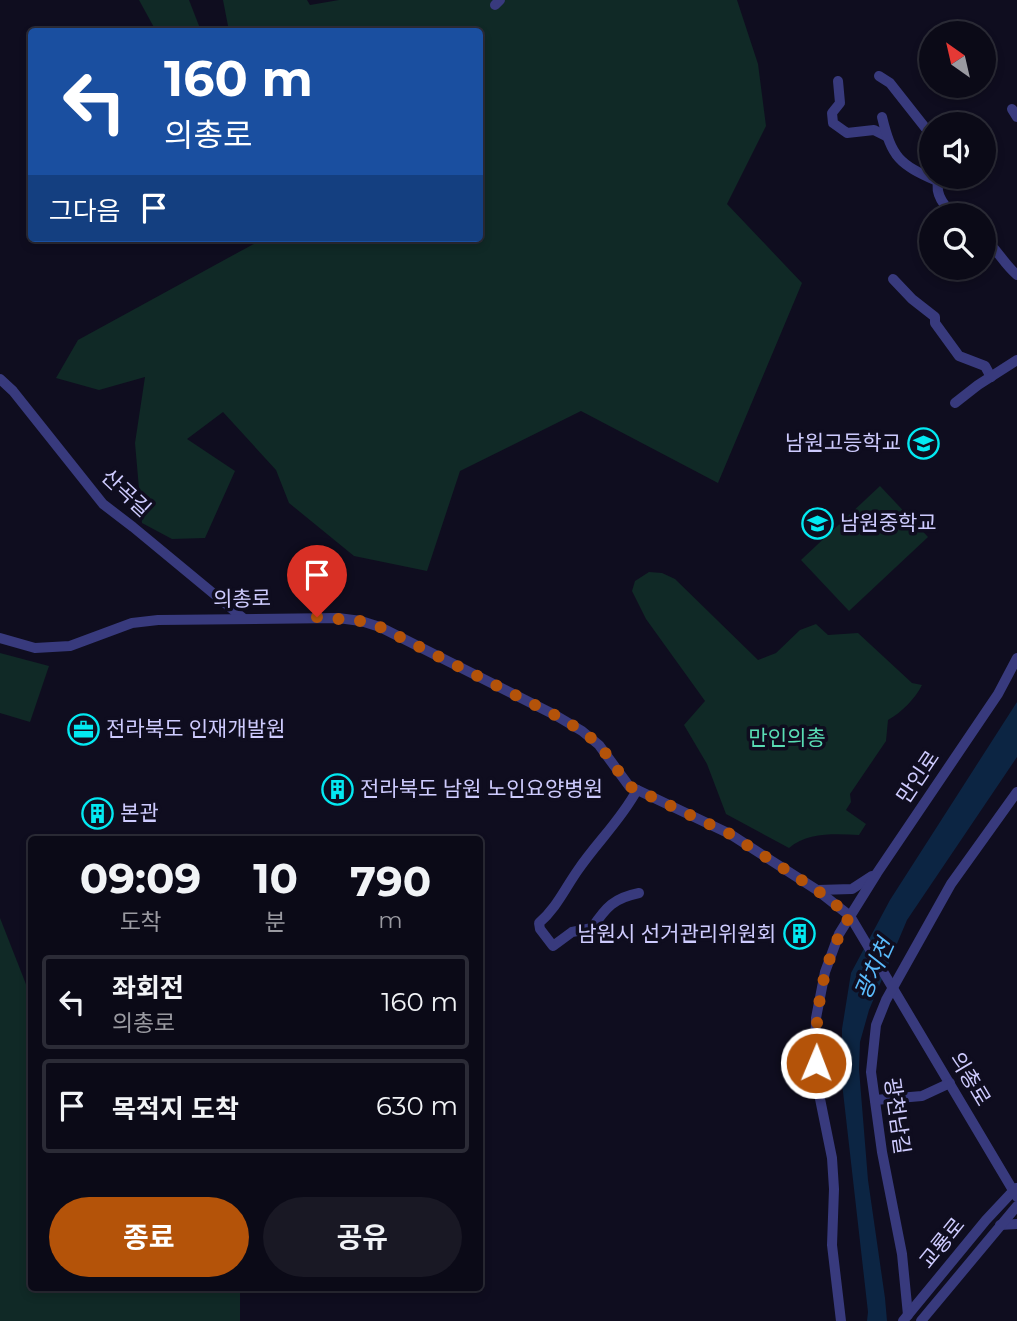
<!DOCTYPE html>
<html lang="ko">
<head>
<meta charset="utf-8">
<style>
	:root { --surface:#0b0a17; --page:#191824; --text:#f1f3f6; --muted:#9a9aa1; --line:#2b2b36; --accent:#b45309 }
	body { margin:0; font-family:Montserrat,"Noto Sans KR",sans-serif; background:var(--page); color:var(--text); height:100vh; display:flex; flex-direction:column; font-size:26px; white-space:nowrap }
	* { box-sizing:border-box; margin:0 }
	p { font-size:23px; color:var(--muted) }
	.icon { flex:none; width:38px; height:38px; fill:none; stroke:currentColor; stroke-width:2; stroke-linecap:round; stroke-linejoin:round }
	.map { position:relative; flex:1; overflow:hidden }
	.details { position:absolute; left:28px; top:836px; width:455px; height:455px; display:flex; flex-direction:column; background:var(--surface); border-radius:7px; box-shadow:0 4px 10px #0003,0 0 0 2px var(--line) }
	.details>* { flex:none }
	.top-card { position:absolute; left:28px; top:28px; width:455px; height:214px; border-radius:7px; box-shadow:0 4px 10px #0003,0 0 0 2px var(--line); background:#1a4fa0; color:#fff; overflow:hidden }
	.needle { width:46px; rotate:326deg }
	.tools { position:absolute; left:919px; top:21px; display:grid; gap:14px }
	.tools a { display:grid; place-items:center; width:77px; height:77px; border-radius:50%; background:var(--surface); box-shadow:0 4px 10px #0003,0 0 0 2px var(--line); font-size:35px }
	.pin { position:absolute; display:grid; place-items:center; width:60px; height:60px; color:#fff; margin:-72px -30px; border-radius:50% 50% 50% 0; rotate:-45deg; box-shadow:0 0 7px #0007 }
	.pin .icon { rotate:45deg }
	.me { position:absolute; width:77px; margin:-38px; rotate:1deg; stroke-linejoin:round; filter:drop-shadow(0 0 5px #0008) }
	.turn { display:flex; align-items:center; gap:24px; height:147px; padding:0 21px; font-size:32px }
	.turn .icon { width:91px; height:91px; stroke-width:2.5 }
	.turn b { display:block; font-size:49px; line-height:60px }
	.then { display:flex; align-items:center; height:66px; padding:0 21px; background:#0003; gap:14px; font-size:26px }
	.eta { display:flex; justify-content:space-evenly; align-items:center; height:119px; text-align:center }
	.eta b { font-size:42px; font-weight:700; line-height:49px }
	.primary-button { display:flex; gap:14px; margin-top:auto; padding:14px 21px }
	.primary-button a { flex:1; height:80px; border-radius:42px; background:var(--accent); color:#fff; font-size:28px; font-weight:700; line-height:80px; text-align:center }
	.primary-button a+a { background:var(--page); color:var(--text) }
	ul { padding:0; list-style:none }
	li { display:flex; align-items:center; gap:21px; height:94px; margin:0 14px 10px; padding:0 7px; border:4px solid var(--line); border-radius:7px }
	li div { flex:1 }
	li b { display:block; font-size:26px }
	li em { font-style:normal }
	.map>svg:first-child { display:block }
	.green { fill:#102926 }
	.water { fill:#0c2543 }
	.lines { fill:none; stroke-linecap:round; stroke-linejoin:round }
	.minor { stroke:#383a7d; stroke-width:10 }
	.route { stroke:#b45309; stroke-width:12; stroke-dasharray:0 21.6 }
	.labels { text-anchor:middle; stroke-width:7; stroke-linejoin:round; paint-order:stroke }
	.poi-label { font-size:21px; fill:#cecbfe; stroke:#0f0d1f; text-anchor:start }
	.street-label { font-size:21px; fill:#cecbfe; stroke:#0f0d1f }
	.park-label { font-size:21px; fill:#59ddb4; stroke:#0f0d1f }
	.water-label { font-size:23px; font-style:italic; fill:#5bbcfd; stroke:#0f0d1f }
</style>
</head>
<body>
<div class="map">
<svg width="1017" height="1321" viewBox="0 0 1017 1321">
	<rect width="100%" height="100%" fill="#0f0d1f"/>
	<!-- green -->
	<g class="green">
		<path d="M139,0H189L201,31H156Z"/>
		<path d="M223,0H307L310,5L339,0H737L758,64L766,126L727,204L802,283L718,483L581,411L460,471L427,571L354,556L289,503L276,470L223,412L187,439L235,471L205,538L172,539L142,523L135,443L145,377L99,390L56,378L78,340L259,241L258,238H480V32L229,31Z"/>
		<path d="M880,486L928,537L849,611L801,560Z"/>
		<path d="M649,572L662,573L675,579L758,660L776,653L800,630L816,624L828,635L858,633L912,683L922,685C915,699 902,712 888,720L886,741L850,794L851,802L846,810L866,824L859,835C835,834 808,832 789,848L726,814L707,764L684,725L705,701L646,619L632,591L635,581Z"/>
		<path d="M0,653L49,666L30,722L0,713Z"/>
		<path d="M0,918L31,997L32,1288H240V1321H0Z"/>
	</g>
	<!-- water -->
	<path class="water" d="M1017,702V757L907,920L869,1010L860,1042L859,1069L868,1180L885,1298L887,1321H867L868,1312L842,1083V1029L851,973L890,900Z"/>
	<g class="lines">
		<!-- minor -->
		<g class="minor">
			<path d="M495,5L500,0"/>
			<path d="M879,76L890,83L931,135"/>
			<path d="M838,81L840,103L832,113L833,123L847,133L874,130L886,136"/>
			<path d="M1012,109L1017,117"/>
			<path d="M882,117C892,158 899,164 937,181"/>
			<path d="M940,177C933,191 943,205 954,215"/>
			<path d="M984,238C997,249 1004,264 1017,275"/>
			<path d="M893,279L912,299L935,317V323L959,356L985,366L991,377"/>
			<path d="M0,379L13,391L103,504L133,527L243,618"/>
			<path d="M955,403L978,385L1017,360"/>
			<path d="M0,638L35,648L70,646L132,623L158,620L338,618L361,621L380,627L555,715L582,731L599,745L629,786L730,834L817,890L850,916L1017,1197"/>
			<path d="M637,790C621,820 597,842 578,870C564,890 557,907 539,923L540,929L553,946L572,932L592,928C606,907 614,898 639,893"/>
			<path d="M818,890L852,889L872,876"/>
			<path d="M875,1100L922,1096L950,1083"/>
			<path d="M1000,1225L1017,1224"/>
			<path d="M908,1315L902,1254L882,1152L871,1072L876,1025L886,1000L951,884L1017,792"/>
			<path d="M841,1321L832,1245L834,1189L832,1158L817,1084L815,1063L816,1018L825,972L839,934L877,873L998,694L1017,658"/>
			<path d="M903,1321L986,1220L1016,1188"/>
			<path d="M921,1321L1017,1206"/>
		</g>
	</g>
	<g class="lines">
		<!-- route -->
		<path class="route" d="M317,617L361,621L380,627L555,715L582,731L599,744L629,786L730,834L817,890L850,916C822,961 815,1010 816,1063"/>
	</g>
	<!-- icons -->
	<defs>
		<symbol id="school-ring" viewBox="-11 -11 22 22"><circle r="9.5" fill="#0f0d1f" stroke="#03e9f2" stroke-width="1.5"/><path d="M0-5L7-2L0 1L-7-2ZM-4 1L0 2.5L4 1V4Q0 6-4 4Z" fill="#03e9f2"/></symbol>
		<symbol id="office-ring" viewBox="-11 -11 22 22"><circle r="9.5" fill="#0f0d1f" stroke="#03e9f2" stroke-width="1.5"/><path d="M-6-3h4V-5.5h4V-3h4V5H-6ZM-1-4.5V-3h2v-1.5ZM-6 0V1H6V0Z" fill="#03e9f2"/></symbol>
		<symbol id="building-ring" viewBox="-11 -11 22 22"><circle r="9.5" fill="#0f0d1f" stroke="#03e9f2" stroke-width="1.5"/><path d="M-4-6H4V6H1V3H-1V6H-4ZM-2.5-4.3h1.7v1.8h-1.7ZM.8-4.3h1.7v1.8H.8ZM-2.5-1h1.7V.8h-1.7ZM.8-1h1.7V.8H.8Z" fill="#03e9f2"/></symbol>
	</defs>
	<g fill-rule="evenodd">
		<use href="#school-ring" x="906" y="426" width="35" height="35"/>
		<use href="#school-ring" x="800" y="506" width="35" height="35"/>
		<use href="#office-ring" x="66" y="712" width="35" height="35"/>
		<use href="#building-ring" x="320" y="772" width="35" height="35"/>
		<use href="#building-ring" x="80" y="796" width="35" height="35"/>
		<use href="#building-ring" x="782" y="916" width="35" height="35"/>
	</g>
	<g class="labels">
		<!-- poi labels -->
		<g class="poi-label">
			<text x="901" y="450" text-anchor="end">남원고등학교</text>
			<text x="840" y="530">남원중학교</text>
			<text x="106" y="736">전라북도 인재개발원</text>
			<text x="360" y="796">전라북도 남원 노인요양병원</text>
			<text x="120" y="820">본관</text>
			<text x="776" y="941" text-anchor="end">남원시 선거관리위원회</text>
		</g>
		<!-- street labels -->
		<g class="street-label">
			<text transform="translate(126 493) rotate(43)" y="7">산곡길</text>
			<text transform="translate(242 599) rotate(-1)" y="7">의총로</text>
			<text transform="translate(918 777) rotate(-56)" y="7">만인로</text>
			<text transform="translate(970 1079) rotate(59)" y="7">의총로</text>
			<text transform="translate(897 1116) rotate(82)" y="7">광천남길</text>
			<text transform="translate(942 1243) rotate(-51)" y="7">교룡로</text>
		</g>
		<!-- park labels -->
		<g class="park-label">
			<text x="787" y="745">만인의총</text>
		</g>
		<!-- water labels -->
		<g class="water-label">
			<text transform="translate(874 969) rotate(-66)" y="8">광치천</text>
		</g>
	</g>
</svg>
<div class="tools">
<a><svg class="needle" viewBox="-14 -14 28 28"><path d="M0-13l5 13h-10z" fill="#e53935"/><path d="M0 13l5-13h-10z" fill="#9a9aa1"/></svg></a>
<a><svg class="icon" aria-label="sound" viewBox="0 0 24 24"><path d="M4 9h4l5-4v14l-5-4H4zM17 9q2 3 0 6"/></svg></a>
<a><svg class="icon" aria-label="search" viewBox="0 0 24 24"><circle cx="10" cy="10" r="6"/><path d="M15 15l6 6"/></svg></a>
</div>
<div class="pin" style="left:317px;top:617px;background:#d93025"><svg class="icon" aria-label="arrive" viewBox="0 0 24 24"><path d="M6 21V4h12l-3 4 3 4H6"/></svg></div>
<svg class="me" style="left:816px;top:1063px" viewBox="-20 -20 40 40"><circle r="17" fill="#b45309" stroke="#fff" stroke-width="3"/><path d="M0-11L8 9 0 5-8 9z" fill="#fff"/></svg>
<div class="top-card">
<div class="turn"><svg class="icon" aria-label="left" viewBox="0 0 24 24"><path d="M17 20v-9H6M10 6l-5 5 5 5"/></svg><div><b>160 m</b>의총로</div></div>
<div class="then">그다음<svg class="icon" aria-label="arrive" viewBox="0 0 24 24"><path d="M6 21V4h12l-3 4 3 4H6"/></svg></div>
</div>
<section class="details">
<div class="eta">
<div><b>09:09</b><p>도착</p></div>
<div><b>10</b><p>분</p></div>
<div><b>790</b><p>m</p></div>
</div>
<ul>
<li><svg class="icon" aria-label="left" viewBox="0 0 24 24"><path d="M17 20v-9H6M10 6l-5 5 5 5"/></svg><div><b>좌회전</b><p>의총로</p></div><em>160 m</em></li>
<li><svg class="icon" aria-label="arrive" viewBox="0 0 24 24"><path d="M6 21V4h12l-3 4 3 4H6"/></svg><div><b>목적지 도착</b></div><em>630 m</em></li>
</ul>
<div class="primary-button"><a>종료</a><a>공유</a></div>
</section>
</div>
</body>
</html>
